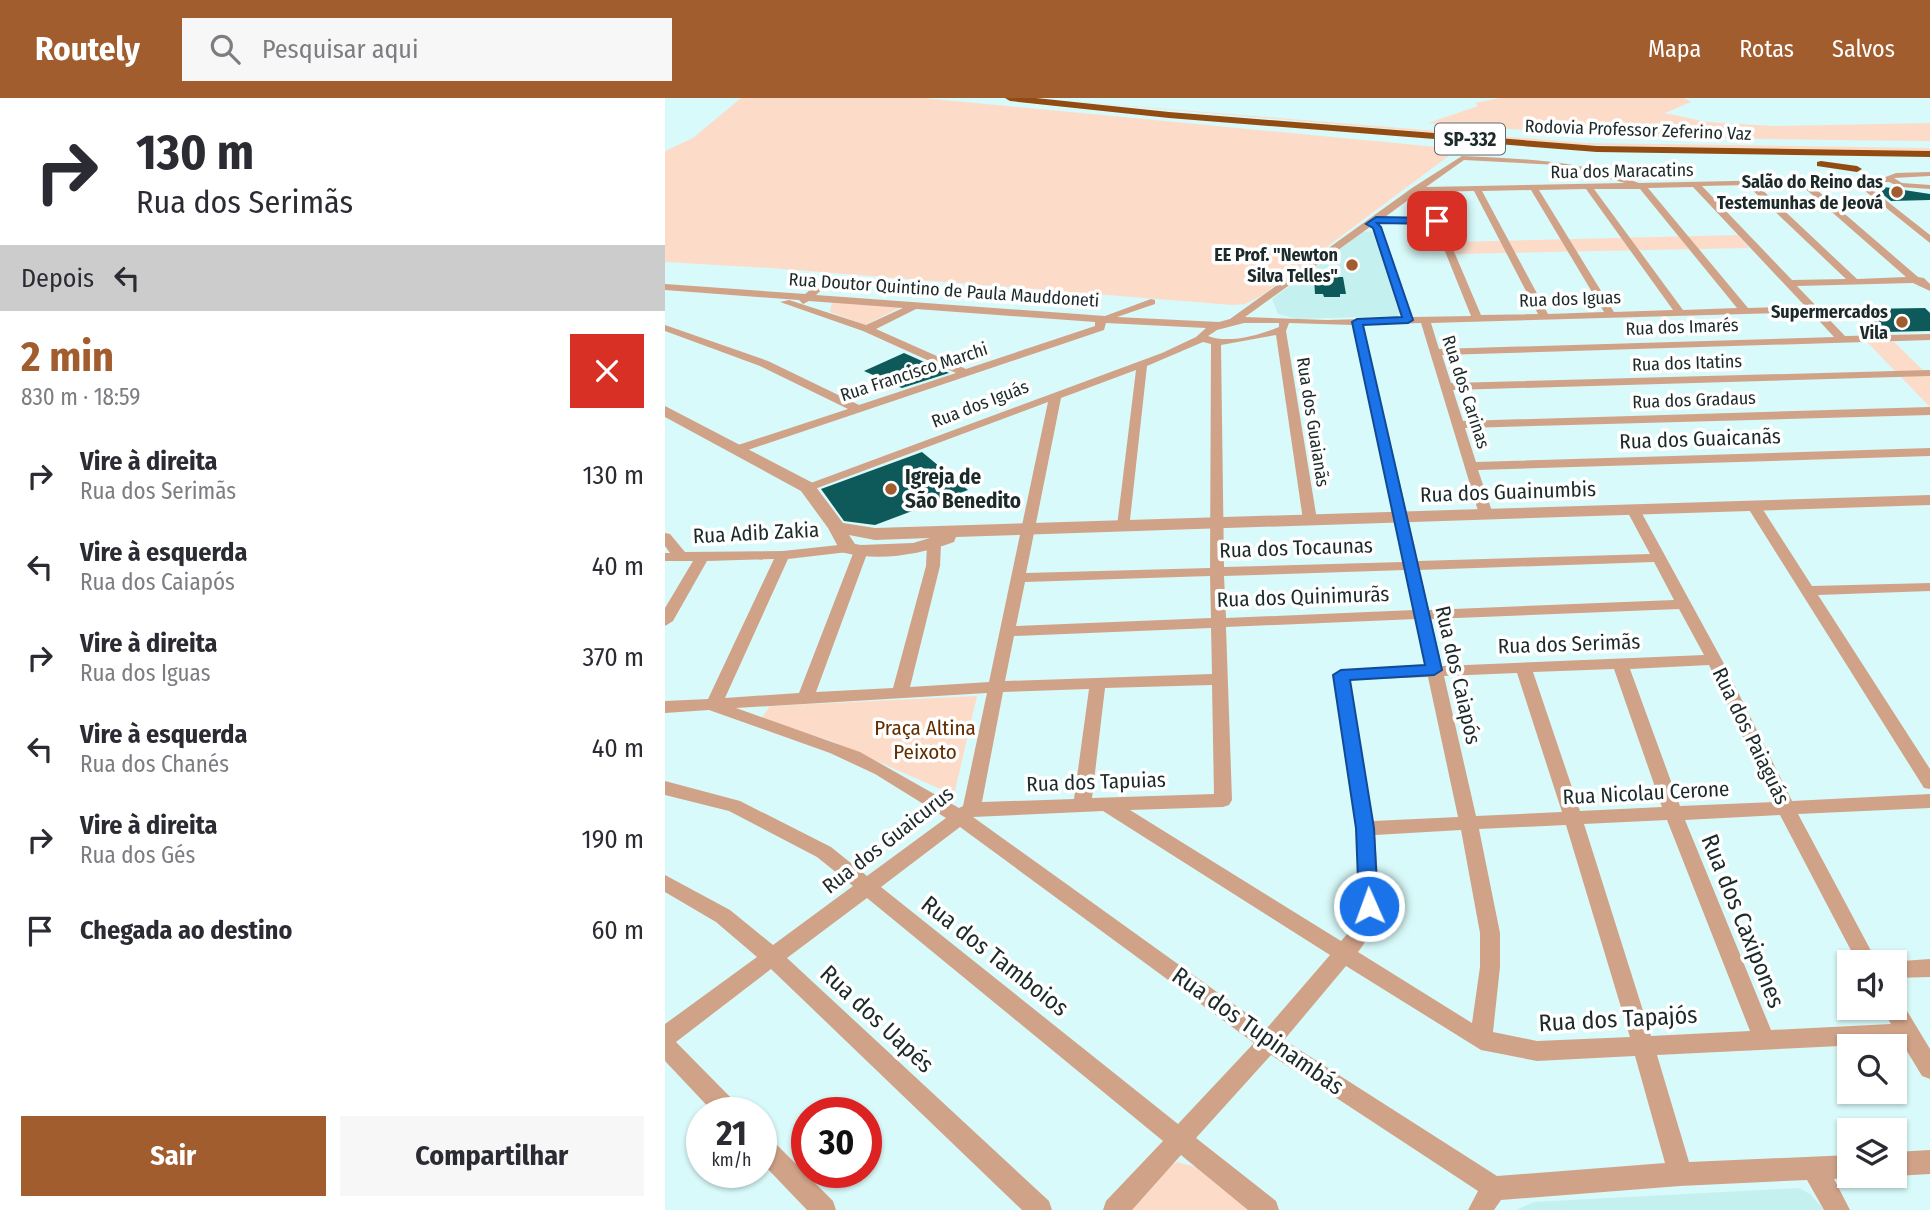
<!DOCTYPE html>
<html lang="pt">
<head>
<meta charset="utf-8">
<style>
	:root { --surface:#fff; --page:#f7f7f7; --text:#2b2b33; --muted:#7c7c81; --accent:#a15d2e }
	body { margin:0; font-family:"Fira Sans Condensed",sans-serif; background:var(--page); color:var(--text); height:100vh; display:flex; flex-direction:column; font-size:26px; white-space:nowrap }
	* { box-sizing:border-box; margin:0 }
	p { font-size:23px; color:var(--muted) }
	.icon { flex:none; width:38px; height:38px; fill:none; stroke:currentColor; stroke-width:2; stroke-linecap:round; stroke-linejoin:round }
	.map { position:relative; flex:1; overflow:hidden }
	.drawer { display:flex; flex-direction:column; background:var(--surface); width:665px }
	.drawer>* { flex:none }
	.banner { background:#fff; color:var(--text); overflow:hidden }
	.fabs { position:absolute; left:1172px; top:852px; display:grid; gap:14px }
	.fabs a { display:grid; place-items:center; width:70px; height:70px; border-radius:0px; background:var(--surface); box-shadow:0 2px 5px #0004; font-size:35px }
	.speed { position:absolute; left:21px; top:999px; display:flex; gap:14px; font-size:35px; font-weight:700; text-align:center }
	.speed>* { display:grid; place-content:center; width:91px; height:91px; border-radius:50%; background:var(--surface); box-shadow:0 2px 5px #0004; line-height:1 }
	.speed small { font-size:18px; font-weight:400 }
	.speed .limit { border:10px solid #d22; background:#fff; color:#111 }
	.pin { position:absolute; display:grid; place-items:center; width:60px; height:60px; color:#fff; margin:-30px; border-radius:14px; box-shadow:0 4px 10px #0006 }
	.me { position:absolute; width:77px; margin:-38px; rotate:358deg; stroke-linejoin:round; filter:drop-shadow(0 0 5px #0008) }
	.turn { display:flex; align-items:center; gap:24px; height:147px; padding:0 21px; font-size:32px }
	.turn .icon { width:91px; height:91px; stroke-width:2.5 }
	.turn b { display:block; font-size:49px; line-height:60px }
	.then { display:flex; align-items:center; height:66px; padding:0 21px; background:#0003; gap:14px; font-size:26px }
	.round { display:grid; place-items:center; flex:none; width:74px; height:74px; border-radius:0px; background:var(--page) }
	.headline { display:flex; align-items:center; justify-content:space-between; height:119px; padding:0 21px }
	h1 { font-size:42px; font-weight:700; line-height:52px; color:var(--accent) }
	.primary-button { display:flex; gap:14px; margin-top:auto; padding:14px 21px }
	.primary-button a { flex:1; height:80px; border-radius:0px; background:var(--accent); color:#fff; font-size:28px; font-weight:700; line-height:80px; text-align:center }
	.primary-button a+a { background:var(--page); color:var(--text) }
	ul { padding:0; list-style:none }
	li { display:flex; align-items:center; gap:21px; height:91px; padding:0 21px }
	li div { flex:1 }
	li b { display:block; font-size:26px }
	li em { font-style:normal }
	header { display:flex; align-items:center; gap:42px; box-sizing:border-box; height:98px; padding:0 35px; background:var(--accent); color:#fff }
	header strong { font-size:33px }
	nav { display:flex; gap:38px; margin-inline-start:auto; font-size:24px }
	.search { width:490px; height:63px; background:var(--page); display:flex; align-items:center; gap:18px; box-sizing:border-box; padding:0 24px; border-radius:0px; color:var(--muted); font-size:26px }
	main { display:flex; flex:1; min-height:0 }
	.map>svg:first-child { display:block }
	.built { fill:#c5f0f0 }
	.green { fill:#fcdcc9 }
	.building { fill:#0e5a5b }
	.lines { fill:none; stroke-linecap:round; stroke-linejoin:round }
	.minor { fill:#d0a388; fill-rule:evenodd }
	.tertiary { fill:#d0a388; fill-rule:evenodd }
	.motorway { fill:#924b11; fill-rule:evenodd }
	.route { fill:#1a73e8; stroke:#114b97; stroke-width:2 }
	.poi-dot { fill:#a15d2e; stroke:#fff; stroke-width:2.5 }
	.labels { text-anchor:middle; stroke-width:7; stroke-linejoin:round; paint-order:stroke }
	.far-street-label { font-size:18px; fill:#1d2a2a; stroke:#fff }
	.far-poi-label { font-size:18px; font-weight:bold; fill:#1d2a2a; stroke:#fff; text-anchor:end }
	.shield { fill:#fff; stroke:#616a6a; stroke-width:2 }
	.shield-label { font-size:19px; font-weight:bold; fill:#1d2a2a }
	.street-label { font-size:21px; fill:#1d2a2a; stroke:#fff }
	.poi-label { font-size:21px; font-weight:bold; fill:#1d2a2a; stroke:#fff; text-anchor:start }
	.park-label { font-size:21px; fill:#622e00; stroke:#fff }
	.near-street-label { font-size:24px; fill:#1d2a2a; stroke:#fff }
</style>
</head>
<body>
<header>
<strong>Routely</strong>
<div class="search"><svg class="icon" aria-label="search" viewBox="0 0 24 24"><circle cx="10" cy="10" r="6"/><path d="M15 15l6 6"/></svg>Pesquisar aqui</div>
<nav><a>Mapa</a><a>Rotas</a><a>Salvos</a></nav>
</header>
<main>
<section class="drawer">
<div class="banner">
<div class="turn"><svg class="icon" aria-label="right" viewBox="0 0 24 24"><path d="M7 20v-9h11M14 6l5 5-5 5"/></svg><div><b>130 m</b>Rua dos Serimãs</div></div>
<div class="then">Depois<svg class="icon" aria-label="left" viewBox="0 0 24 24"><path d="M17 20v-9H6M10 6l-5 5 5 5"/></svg></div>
</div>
<div class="headline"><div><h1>2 min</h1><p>830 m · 18:59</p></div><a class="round" style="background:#d93025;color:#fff"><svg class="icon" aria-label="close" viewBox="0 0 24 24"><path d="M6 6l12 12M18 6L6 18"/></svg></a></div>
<ul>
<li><svg class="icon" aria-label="right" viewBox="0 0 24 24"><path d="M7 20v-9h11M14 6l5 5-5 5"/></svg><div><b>Vire à direita</b><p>Rua dos Serimãs</p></div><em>130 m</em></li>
<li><svg class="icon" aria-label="left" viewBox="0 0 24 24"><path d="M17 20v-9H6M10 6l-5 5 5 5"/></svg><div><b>Vire à esquerda</b><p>Rua dos Caiapós</p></div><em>40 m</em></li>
<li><svg class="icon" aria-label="right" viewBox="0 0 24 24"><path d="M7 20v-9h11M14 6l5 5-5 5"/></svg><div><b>Vire à direita</b><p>Rua dos Iguas</p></div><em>370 m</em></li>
<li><svg class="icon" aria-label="left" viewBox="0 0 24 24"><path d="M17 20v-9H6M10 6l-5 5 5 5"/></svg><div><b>Vire à esquerda</b><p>Rua dos Chanés</p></div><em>40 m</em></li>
<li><svg class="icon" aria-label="right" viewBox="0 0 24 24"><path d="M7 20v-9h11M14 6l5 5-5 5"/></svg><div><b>Vire à direita</b><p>Rua dos Gés</p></div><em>190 m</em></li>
<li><svg class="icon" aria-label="arrive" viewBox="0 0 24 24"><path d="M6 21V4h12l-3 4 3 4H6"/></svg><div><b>Chegada ao destino</b></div><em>60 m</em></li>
</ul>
<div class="primary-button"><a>Sair</a><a>Compartilhar</a></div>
</section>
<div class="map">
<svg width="1265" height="1112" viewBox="0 0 1265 1112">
	<rect width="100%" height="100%" fill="#d9fafa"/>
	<!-- built -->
	<g class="built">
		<path d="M710,133L736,215L731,218L632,221L613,216L607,201L698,134Z"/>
		<path d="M1134,1090L1145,1096L1159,1112H851L869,1104Z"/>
	</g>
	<!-- green -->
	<g class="green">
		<path d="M76,0H258L783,50L789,51V54L596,198L580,206L568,207L105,170L0,164V53L28,40Z"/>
		<path d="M367,0L920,45L1265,50V54L910,47Z"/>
		<path d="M835,0H1019L1026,4L1000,15L1042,24L1108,28L1265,25V43C1097,42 930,39 763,25L813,8L810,5Z"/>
		<path d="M1073,137L1084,150L790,156L785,144Z"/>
		<path d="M167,204L236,209L200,227L165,214Z"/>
		<path d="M1202,244H1229L1265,279V309Z"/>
		<path d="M312,598L289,697L166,643L96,621L105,608Z"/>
		<path d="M512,1064L542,1072L589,1112H459L494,1073Z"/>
	</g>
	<!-- building -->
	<g class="building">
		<path d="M1206,87L1265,96V102L1226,103Z"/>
		<path d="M649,179H678L681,196H675V199H659L658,196H650Z"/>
		<path d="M1260,210L1265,215V233L1218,234L1196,211Z"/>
		<path d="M239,255L284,275L237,290L199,273Z"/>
		<path d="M257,354L303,392L210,427L179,423L156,391Z"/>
	</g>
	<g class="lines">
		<!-- minor -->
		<g class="minor">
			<path d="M797,58C860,61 914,62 974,85L1218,80L1231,75L1265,74V78L1229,80L1237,85L1265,87V91L1235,89L1224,84L1199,85L1265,137V145L1190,85L1145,86L1253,179L1259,180L1265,186V193L1248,185L1132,188L1180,238L1265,236V242L777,257L786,285L1265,272V278L788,292L798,323L1265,309V317L800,330L811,364L1265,350V358L813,372L828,416L821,420L814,416L756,225L698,227L753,463L985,456L962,413L964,410H974L1057,562L1127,703L1265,696V710L1133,716L1212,864H1192L1115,717L1020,722L1106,932L1226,926L1217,910H1230V901L1236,903L1265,951V981L1257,978L1237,945L992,957L1024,1064L1185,1057V1078H1192L1169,1081L1185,1112H1159L1142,1082L1015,1088L836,1102L829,1112H803L813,1093L606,957L531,1040L611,1103L614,1112H583L516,1057L467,1112H438L441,1103L498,1043L202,800L122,860L384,1103L387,1112H357L106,871L11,944L73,1007L77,1015H49L0,963V926L92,859L51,824L0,794V777L65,812L108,847L188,788L152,759L64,713L0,697V683L75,703L166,749L202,778L281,720L210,676L165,655L44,612L0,615V603L43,601L109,461L42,463L8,523L0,528V510L28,463H0V455H5L0,448V435L5,436L20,454L118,453L183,446L190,450L183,454L123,461L60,600L134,595L189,453L196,449L203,453L151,594L228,590L261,468L262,446L269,442L276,446L275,468L245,589L324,584L383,304L147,392L142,393L135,389L497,255L531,239L541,230L441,225L439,232L74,355L68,351L70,348L183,311L95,268L0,233V227L103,263L194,307L291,275L198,233L115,204L124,202L201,227L238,210L144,203L138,206L134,202L0,192V186L140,196L163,178L168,181L151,197L440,218L486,201L490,202V206L452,219L554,224L565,221L747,90ZM799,62L894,67L960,85L761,89ZM1136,86V87L1241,179L1192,181L1092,87ZM1083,87V88L1181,181L1127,182L1037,88ZM1028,89L1029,90L1140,208L1083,210L983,90ZM921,91L1008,212L949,214L874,92ZM929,91H975L1072,210L1018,212ZM866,92L939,214L883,216L817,93ZM809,93L873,216L816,217L776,123L769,94ZM754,94H760L767,120L720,119ZM713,124L769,126L806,218L747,219L716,129L711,125ZM705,129L708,131L737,220L662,222L580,219ZM251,211L430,224V228L301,271L211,231ZM1146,214L1169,239L774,251L766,225ZM579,225H614V229C594,237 564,246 543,238L552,232ZM624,225L688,227L738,464L559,469L556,247L611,237L638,422L645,426L652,422L621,233ZM538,244L546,246L545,470L361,475L396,300L471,272L452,428L454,431H464L482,268ZM989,464L1009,502L764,512L754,472ZM740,472L749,512L561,520L559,478ZM545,478L546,520L351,528L360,484ZM1014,511L1039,557L777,568L766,521ZM751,521L761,568L676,572L668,577L691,730L694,808L686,832L676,843L465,712L558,709L564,707L567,702L561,529ZM546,530L547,576L340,583L349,538ZM1044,567L1109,704L1015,708L965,571ZM949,571L997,709L915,713L868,574ZM852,575L897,714L811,718L779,578ZM763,579L793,719L708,723L685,582ZM547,587L549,696L427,700L440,590ZM424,591L409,701L317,704L338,594ZM322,595L298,708L294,710L195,654L71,610ZM438,713L665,857L602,930L308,719ZM1002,722L1085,933L986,938L919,726ZM901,727L965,939L872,943L828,934L835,869V835L814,731ZM295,729L589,945L513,1026L216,789ZM796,732L815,835V869L807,925L693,854C722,818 712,779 710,737ZM681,868L816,952L872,963L970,958L1000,1065L832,1078L619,942Z"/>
			<path d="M1090,406L1095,407L1147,488L1265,485V493L1153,497L1265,671V691L1259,690L1083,410Z"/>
			<path d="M1265,861V879L1230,880V864H1223Z"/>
			<path d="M96,1036L104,1039L168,1103L171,1112H142L96,1064Z"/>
			<path d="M1265,1052V1076L1230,1078V1054Z"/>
		</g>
		<!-- tertiary -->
		<path class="tertiary" d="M0,308L148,385L178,425L210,430L1265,397V407L291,439L289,444C252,457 215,464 176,454L163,430L136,393L0,319ZM184,437L210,442L265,440L248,445L196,447L190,446Z"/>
		<!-- motorway -->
		<g class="motorway">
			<path d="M340,0H371L504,14L932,48L1265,53V59L932,54L504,20L345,3Z"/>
			<path d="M1156,63L1192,68L1197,71L1192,74L1152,68V64Z"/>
		</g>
	</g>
	<!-- route -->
	<path class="route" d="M711,119L772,120L776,123L772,126L712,125L716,129L748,222L743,225L698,227L777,572L769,577L685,582L709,730L713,808L711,813L704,816L696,813L694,808L691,730L668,577L676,572L760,567L687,224L692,221L737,219L708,130L701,126Z"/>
	<!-- markers -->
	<g class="poi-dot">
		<circle cx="1232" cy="94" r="7"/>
		<circle cx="687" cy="167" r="7"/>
		<circle cx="1237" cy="224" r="7"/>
		<circle cx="226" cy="391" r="7"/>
	</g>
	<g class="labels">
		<!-- far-street labels -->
		<g class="far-street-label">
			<text transform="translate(973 32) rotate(2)" y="6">Rodovia Professor Zeferino Vaz</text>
			<text transform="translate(957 73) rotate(-1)" y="6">Rua dos Maracatins</text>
			<text transform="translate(279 192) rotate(4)" y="6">Rua Doutor Quintino de Paula Mauddoneti</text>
			<text transform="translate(905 201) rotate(-2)" y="6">Rua dos Iguas</text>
			<text transform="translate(1017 229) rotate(-2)" y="6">Rua dos Imarés</text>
			<text transform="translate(1022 265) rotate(-2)" y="6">Rua dos Itatins</text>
			<text transform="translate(249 274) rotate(-18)" y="6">Rua Francisco Marchi</text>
			<text transform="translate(801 294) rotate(72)" y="6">Rua dos Carinas</text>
			<text transform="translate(1029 302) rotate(-2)" y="6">Rua dos Gradaus</text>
			<text transform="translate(315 306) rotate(-21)" y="6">Rua dos Iguás</text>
			<text transform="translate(648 324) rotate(81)" y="6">Rua dos Guaianãs</text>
		</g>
		<!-- far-poi labels -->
		<g class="far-poi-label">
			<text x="1218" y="90">Salão do Reino das<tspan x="1218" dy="21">Testemunhas de Jeová</tspan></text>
			<text x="673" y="163">EE Prof. "Newton<tspan x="673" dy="21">Silva Telles"</tspan></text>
			<text x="1223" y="220">Supermercados<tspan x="1223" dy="21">Vila</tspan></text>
		</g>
		<!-- shield labels -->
		<rect class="shield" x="770" y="25.5" width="70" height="31" rx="5"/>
		<g class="shield-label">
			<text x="805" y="48">SP-332</text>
		</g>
		<!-- street labels -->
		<g class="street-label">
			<text transform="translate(1035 341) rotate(-2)" y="7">Rua dos Guaicanãs</text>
			<text transform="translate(843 394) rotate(-2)" y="7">Rua dos Guainumbis</text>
			<text transform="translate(91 435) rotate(-3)" y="7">Rua Adib Zakia</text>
			<text transform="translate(631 450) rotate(-2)" y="7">Rua dos Tocaunas</text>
			<text transform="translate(638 499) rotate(-2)" y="7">Rua dos Quinimurãs</text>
			<text transform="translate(904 546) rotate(-2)" y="7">Rua dos Serimãs</text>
			<text transform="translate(793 577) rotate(77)" y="7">Rua dos Caiapós</text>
			<text transform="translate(1086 638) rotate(64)" y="7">Rua dos Paiaguás</text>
			<text transform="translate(431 684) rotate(-2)" y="7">Rua dos Tapuias</text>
			<text transform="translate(981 695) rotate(-3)" y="7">Rua Nicolau Cerone</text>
			<text transform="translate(223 742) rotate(-38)" y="7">Rua dos Guaicurus</text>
		</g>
		<!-- poi labels -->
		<g class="poi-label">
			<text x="240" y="386">Igreja de<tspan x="240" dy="24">São Benedito</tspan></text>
		</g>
		<!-- park labels -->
		<g class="park-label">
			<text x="260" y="637">Praça Altina<tspan x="260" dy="24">Peixoto</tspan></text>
		</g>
		<!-- near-street labels -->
		<g class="near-street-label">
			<text transform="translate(1078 823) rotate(68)" y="8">Rua dos Caxipones</text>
			<text transform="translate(330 858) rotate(38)" y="8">Rua dos Tamboios</text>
			<text transform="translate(212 921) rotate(43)" y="8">Rua dos Uapés</text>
			<text transform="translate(953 921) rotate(-3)" y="8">Rua dos Tapajós</text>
			<text transform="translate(593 933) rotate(35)" y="8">Rua dos Tupinambás</text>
		</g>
	</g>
</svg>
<div class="fabs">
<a><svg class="icon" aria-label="sound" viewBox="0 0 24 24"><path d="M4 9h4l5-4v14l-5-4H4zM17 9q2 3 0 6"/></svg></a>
<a><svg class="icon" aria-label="search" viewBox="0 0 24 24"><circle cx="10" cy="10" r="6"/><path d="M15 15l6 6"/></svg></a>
<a><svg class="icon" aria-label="layers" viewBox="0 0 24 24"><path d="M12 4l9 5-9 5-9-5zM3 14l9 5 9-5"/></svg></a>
</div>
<div class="speed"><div>21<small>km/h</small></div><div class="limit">30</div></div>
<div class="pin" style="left:772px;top:123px;background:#d93025"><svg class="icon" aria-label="arrive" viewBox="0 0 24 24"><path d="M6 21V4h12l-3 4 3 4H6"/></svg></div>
<svg class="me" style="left:704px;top:808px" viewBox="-20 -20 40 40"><circle r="17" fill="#1a73e8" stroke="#fff" stroke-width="3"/><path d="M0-11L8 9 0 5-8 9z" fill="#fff"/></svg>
</div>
</main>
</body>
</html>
